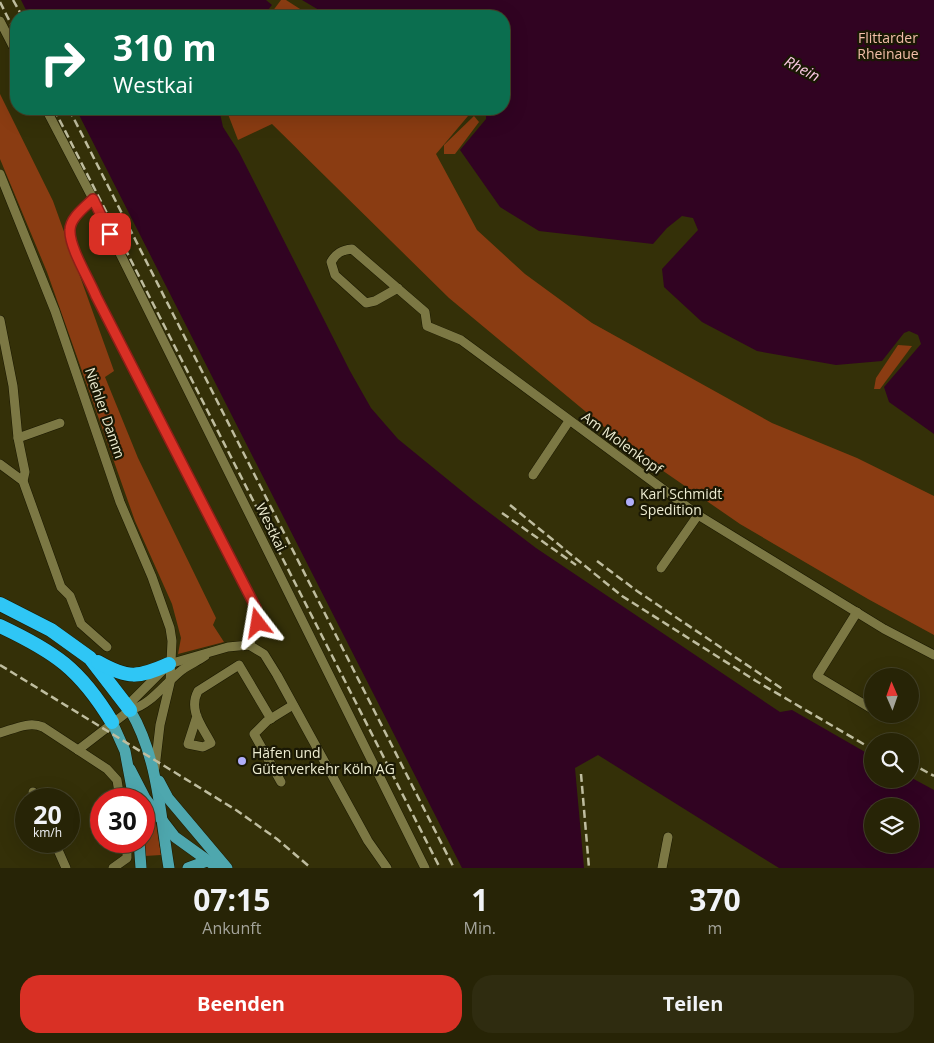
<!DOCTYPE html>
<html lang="de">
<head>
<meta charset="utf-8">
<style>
	:root { --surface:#272406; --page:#2f2c10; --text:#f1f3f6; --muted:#a4a49b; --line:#434128; --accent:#d93025 }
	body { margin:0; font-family:"Open Sans",sans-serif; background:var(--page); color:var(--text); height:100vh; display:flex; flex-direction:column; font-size:19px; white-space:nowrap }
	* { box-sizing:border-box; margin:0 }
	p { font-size:16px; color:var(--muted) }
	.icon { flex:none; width:28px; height:28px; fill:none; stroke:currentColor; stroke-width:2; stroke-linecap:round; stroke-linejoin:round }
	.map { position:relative; height:868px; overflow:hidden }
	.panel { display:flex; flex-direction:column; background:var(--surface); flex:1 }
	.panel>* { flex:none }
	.hud { position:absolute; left:10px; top:10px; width:500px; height:105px; border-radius:20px; box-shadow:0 5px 20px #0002,0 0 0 1px var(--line); background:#0b6e4f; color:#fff; overflow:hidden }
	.needle { width:32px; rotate:358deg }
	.buttons { position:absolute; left:864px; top:668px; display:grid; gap:10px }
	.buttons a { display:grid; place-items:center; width:55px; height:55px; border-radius:50%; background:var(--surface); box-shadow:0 5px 20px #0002,0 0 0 1px var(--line); font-size:25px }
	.speed { position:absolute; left:15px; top:788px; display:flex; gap:10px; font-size:25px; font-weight:700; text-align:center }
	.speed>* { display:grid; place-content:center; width:65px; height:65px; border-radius:50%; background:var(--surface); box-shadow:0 5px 20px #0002,0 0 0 1px var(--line); line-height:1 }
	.speed small { font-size:12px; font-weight:400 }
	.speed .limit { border:8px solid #d22; background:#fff; color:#111 }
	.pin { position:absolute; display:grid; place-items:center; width:42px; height:42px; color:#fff; margin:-21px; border-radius:10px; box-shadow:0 2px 8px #0006 }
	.me { position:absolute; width:55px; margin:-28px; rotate:346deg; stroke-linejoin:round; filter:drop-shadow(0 0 4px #0008) }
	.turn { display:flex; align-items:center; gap:18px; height:105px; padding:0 20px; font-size:22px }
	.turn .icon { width:65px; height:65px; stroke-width:2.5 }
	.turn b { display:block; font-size:35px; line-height:42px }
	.eta { display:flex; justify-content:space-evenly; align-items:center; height:85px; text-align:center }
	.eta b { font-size:30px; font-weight:700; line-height:35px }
	.cta { display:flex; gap:10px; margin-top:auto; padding:10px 20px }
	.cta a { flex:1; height:58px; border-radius:20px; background:var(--accent); color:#fff; font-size:20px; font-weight:700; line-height:58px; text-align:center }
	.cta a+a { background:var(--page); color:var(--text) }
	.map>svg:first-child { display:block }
	.green { fill:#8a3c12 }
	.water { fill:#310322; fill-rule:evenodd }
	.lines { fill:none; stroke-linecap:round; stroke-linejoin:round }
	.minor-casing { stroke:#1a1800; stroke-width:10 }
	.major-casing { stroke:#1a1800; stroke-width:12 }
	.highway-casing { stroke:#1a1800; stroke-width:15 }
	.minor { stroke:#7c7844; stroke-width:9 }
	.major { stroke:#4ea7ae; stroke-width:11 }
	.highway { stroke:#2fc6f5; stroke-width:14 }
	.rail { stroke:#bfbd9f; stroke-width:2.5; stroke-dasharray:8 4; stroke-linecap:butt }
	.route-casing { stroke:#8d1f18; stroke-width:12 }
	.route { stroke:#d93025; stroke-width:9 }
	.poi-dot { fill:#b0aefa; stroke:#1a1804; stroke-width:2 }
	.labels { text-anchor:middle; stroke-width:4.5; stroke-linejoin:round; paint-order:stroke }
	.park-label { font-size:14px; fill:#f3bfa9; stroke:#1a1804 }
	.street-label { font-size:14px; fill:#edecd1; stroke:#1a1804 }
	.poi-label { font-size:14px; fill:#edecd1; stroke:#1a1804; text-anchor:start }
	.water-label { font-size:15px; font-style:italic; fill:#fcc9e4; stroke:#1a1804 }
</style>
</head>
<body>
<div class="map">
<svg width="934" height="868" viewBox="0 0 934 868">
	<rect width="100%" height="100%" fill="#343008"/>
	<!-- green -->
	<g class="green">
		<path d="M281,0H286L311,16H269Z"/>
		<path d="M0,94L53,201L114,371L105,377L138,458L216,618L213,625L224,642L178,654L181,638L172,604L135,521L47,272L0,159Z"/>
		<path d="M226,109H457L468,116L436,154L477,230L525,274L592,323L772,423L857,458L934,496V635L868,599L740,524L627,446L449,298L272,124L238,140Z"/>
		<path d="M474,116L479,122L455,154H444V145Z"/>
		<path d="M898,345L912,346L880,389H874L876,378Z"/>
		<path d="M147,813L156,824L161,855L145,856L144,814Z"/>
	</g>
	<!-- water -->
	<g class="water">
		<path d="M21,0H266L272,5L263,16H29Z"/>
		<path d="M302,0H934V434L889,402L884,387L921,344L918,335L909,331L904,333L882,361L836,365L757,351L702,322L664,287L662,269L698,230L693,218L682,216L667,228L653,244L539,231L500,207L460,150L486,119V112L481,109H504V16H329Z"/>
		<path d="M76,109H219L223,127L239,152L350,371L371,408L398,439L474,501L536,548L780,712L792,710L872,756V779L910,777L934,790V868H779L598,755L575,768L584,868H462ZM872,806H910V844H872Z"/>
	</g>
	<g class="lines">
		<defs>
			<g id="minor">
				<path d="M0,21L16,52"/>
				<path d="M46,109L93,199C85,207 70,218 70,230C69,247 89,279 96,295L256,608L258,623L249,645"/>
				<path d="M0,174L55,311L120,502L152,577L170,628L172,641L170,683L160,725L155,768"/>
				<path d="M93,199L425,868"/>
				<path d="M398,288L375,301L366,303L335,275L331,262C336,253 342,250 352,249L425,312L427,326L461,340L698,515L884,629L934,655"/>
				<path d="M0,320L13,386L18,438L25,472L23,481"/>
				<path d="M18,438L60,423"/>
				<path d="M0,464L23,481L61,587L70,596L81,624L107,647"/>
				<path d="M533,475L569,421"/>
				<path d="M661,568L698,515"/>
				<path d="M857,612L817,676L872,709"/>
				<path d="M130,710L133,700L169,664L228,647L249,645L264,654L277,675L368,841L387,868"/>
				<path d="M880,714L885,717"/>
				<path d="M197,716L188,744L203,747L211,743C202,726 188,710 198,691L239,665L271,719"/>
				<path d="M0,733C14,729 29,721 43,727L107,769L117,780L120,799"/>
				<path d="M78,750L130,710C151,705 165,683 182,670C189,664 197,662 205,656"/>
				<path d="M281,782L254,734L267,721L293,705"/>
				<path d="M33,792L36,799"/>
				<path d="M54,841L66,868"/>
				<path d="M113,868L127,858V841"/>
				<path d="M662,868L668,837"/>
			</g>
			<g id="major">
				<path d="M130,710C158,757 160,814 169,868"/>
				<path d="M112,722L125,751L134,799"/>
				<path d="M130,769L145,798L175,837L218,868"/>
				<path d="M159,781L168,798L227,868"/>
				<path d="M139,841L141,868"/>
				<path d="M188,868L207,861"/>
			</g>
			<g id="highway">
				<path d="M0,604L51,630L90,658L130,710"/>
				<path d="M0,626C55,652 80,669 112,722"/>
				<path d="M98,662C128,679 138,678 169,664"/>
			</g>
		</defs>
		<!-- minor casing -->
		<use href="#minor" class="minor-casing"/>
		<!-- major casing -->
		<use href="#major" class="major-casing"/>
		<!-- highway casing -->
		<use href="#highway" class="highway-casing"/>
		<!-- minor -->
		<use href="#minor" class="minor"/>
		<!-- major -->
		<use href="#major" class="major"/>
		<!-- highway -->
		<use href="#highway" class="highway"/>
		<!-- rail -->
		<g class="rail">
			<path d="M13,0L22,16"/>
			<path d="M0,2L16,34"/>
			<path d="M54,109L440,868"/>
			<path d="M69,109L454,868"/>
			<path d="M510,505L622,596L756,681L872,749"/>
			<path d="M502,513L576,565"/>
			<path d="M597,561L637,591L784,690"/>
			<path d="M0,665L236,810L277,839L311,868"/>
			<path d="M910,763L934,776"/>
			<path d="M581,774L589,868"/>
		</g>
	</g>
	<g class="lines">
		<defs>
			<path id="route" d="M110,234L93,199C85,207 70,218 70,230C69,247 89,279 96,296L256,608L258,623"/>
		</defs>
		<!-- route casing -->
		<use href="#route" class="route-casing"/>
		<!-- route -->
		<use href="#route" class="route"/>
	</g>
	<!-- markers -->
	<g class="poi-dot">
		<circle cx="630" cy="502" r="5"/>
		<circle cx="242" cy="761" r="5"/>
	</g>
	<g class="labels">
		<!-- park labels -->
		<g class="park-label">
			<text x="888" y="43">Flittarder<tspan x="888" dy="16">Rheinaue</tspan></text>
		</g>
		<!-- street labels -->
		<g class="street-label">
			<text transform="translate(105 413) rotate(71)" y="5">Niehler Damm</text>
			<text transform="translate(622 443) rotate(36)" y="5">Am Molenkopf</text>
			<text transform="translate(271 527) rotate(64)" y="5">Westkai</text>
		</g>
		<!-- poi labels -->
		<g class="poi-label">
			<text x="640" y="499">Karl Schmidt<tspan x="640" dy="16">Spedition</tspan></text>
			<text x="252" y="758">Häfen und<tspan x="252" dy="16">Güterverkehr Köln AG</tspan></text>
		</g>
		<!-- water labels -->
		<g class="water-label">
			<text transform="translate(802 69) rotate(28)" y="5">Rhein</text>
		</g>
	</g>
</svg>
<div class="buttons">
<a><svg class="needle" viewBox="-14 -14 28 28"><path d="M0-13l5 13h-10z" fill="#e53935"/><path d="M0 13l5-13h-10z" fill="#a4a49b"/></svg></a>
<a><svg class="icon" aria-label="search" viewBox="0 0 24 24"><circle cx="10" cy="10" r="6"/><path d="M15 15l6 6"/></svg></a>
<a><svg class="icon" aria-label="layers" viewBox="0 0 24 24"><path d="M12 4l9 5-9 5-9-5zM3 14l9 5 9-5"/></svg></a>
</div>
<div class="speed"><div>20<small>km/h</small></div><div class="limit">30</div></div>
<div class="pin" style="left:110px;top:234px;background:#d93025"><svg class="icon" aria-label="arrive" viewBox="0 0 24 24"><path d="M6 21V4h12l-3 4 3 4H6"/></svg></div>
<svg class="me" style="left:258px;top:623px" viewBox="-20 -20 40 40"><path d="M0-17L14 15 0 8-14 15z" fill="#d93025" stroke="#fff" stroke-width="4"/></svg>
<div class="hud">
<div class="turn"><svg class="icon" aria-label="right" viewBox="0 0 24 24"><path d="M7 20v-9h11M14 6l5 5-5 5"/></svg><div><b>310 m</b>Westkai</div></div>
</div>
</div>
<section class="panel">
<div class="eta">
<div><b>07:15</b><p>Ankunft</p></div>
<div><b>1</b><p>Min.</p></div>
<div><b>370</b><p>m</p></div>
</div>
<div class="cta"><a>Beenden</a><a>Teilen</a></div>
</section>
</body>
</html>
